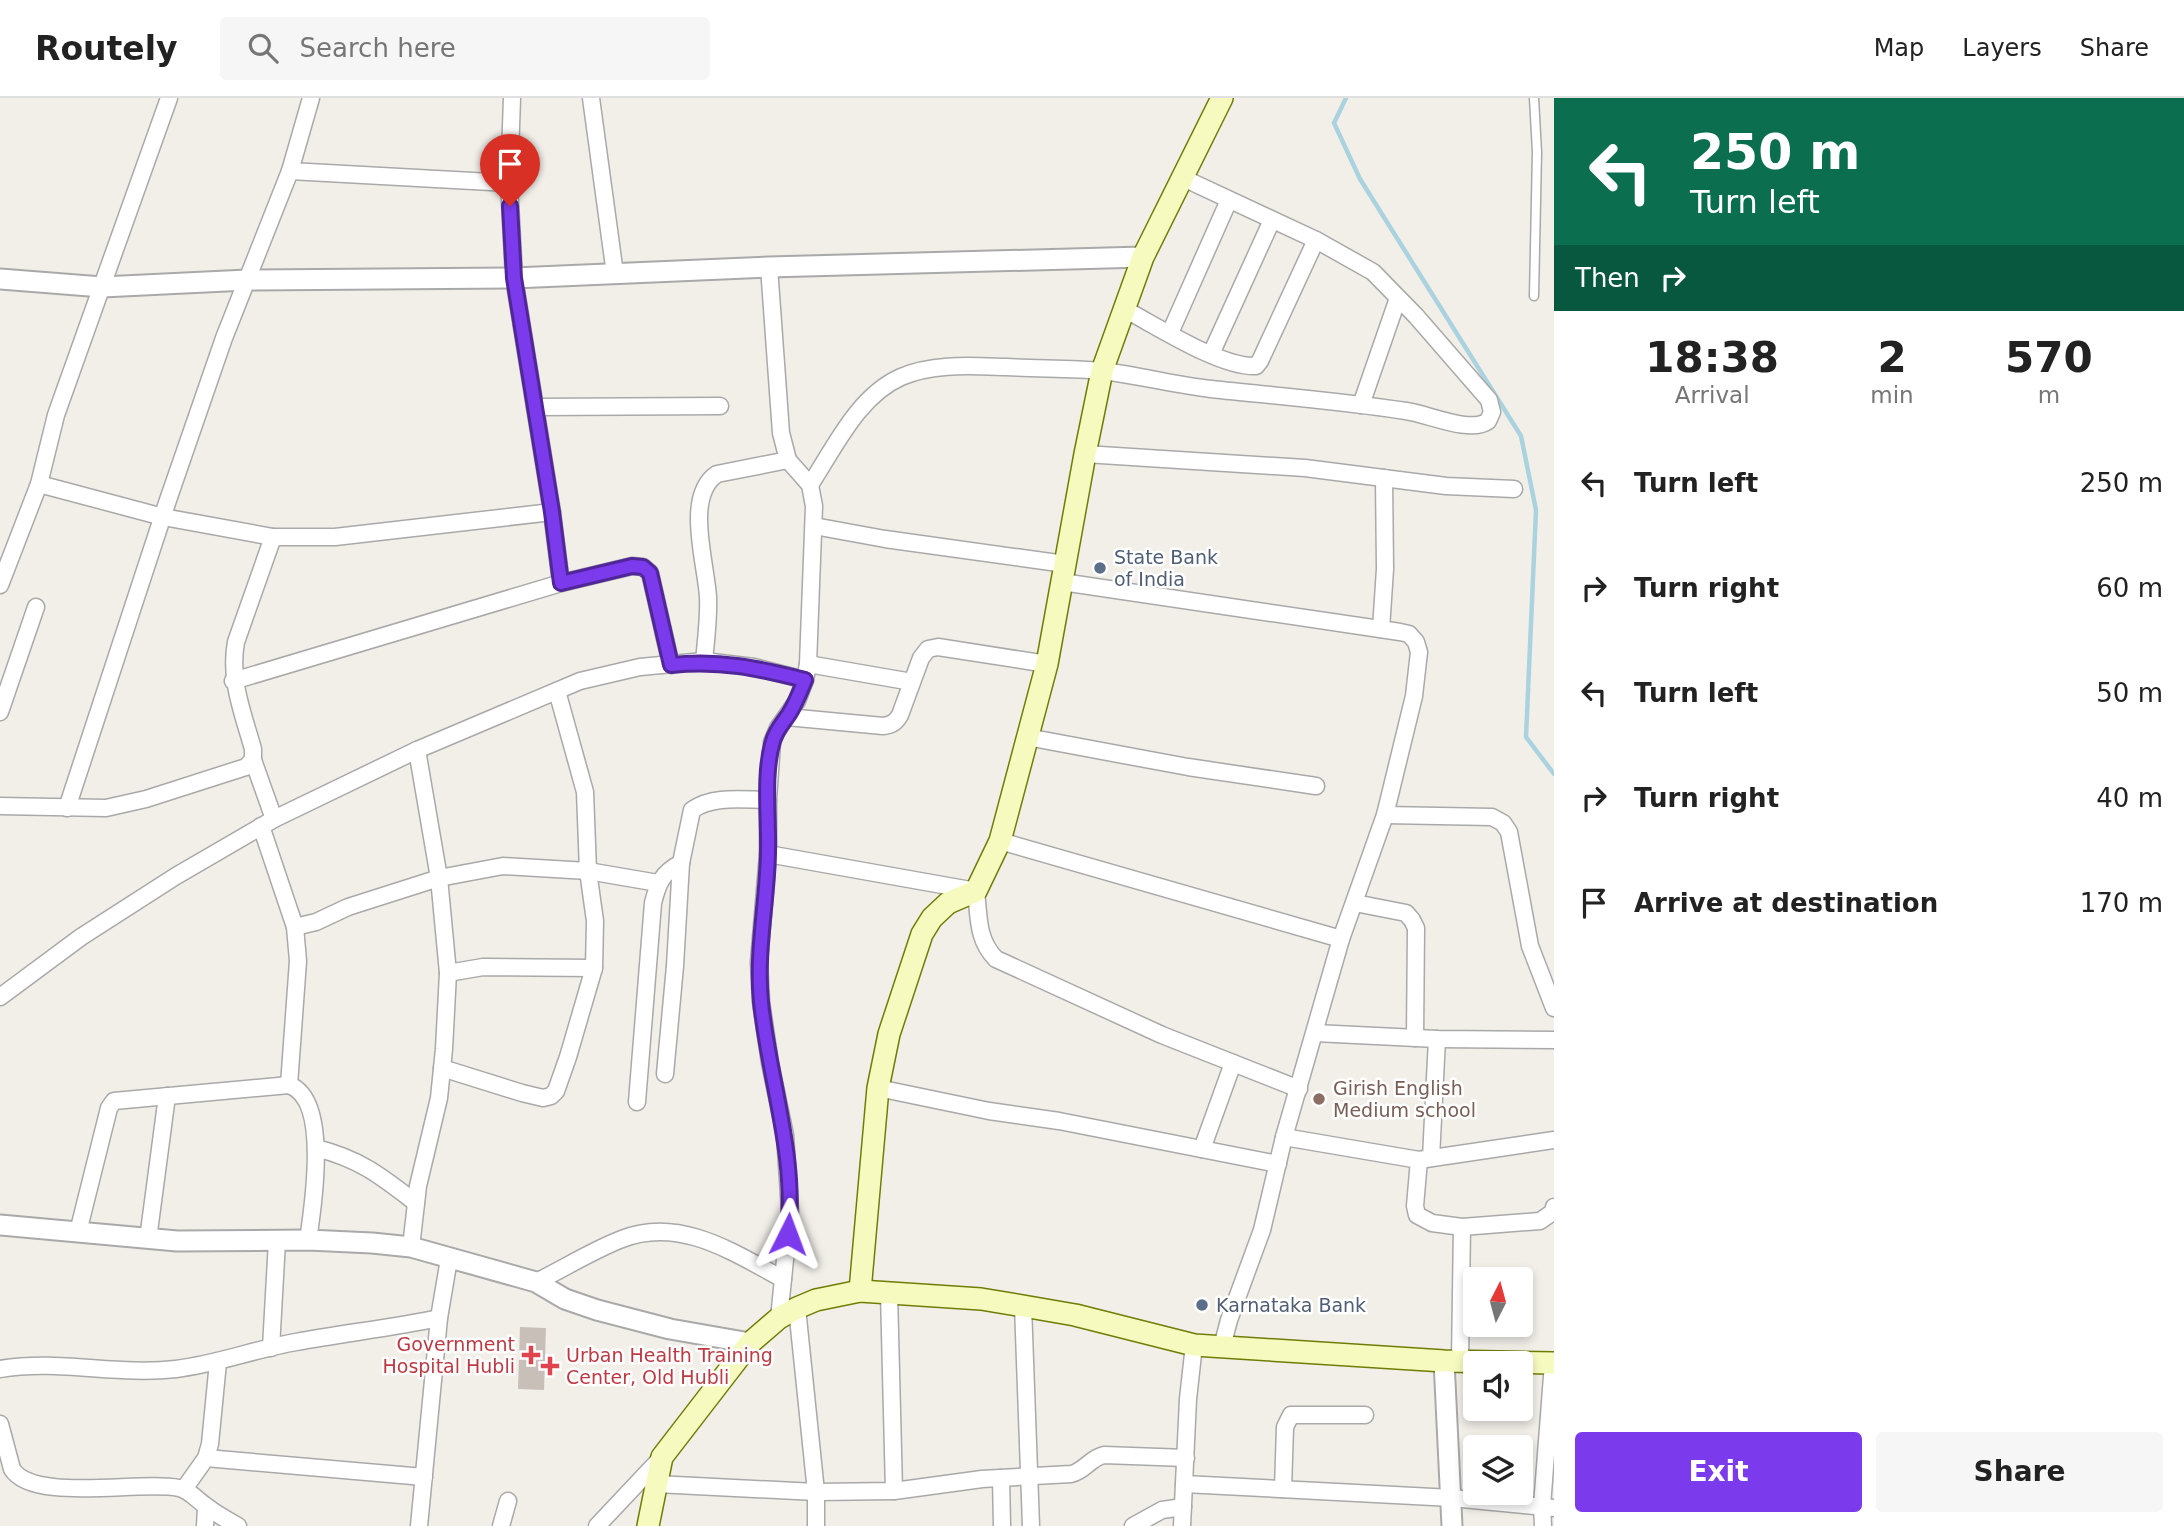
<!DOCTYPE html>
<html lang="en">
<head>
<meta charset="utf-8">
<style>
	:root { --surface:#fff; --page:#f6f6f6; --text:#222; --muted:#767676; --line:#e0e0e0; --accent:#7c3aed }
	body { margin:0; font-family:"DejaVu Sans",sans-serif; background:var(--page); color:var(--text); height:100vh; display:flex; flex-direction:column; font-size:26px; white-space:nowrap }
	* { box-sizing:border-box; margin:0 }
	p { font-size:23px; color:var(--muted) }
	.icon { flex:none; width:38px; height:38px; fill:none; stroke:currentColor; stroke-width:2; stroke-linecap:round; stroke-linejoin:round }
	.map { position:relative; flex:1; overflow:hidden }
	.drawer { display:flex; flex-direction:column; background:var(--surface); width:630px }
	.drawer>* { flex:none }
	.guide { background:#0b6e4f; color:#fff; overflow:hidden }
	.needle { width:46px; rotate:6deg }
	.buttons { position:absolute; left:1463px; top:1169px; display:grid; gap:14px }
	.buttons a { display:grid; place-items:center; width:70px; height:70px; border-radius:7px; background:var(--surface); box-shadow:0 4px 10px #0003; font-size:35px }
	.pin { position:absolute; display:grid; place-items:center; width:60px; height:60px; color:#fff; margin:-72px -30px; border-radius:50% 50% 50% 0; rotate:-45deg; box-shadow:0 0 7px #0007 }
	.pin .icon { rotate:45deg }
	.me { position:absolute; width:77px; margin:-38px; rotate:3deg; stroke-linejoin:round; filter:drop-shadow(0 0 5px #0008) }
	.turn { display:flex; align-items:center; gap:24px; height:147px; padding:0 21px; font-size:32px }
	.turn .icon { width:91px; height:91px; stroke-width:2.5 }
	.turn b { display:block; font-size:49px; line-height:60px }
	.then { display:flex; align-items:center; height:66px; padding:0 21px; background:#0003; gap:14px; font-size:26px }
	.eta { display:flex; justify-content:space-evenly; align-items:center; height:119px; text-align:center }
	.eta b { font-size:42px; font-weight:700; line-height:49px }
	.action { display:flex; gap:14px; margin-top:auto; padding:14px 21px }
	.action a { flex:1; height:80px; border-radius:7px; background:var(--accent); color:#fff; font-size:28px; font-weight:700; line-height:80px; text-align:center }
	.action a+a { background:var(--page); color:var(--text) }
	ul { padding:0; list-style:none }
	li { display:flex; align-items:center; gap:21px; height:105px; padding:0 21px }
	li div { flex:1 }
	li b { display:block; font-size:26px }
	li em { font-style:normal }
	header { display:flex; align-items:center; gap:42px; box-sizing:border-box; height:98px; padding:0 35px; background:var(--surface); border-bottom:2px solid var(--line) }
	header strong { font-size:33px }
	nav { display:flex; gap:38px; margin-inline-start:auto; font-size:24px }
	.search { width:490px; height:63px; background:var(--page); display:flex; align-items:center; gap:18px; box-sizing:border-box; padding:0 24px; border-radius:7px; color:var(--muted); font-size:26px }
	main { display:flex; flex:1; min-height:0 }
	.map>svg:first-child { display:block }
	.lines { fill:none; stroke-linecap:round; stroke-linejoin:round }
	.stream { stroke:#aad3df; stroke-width:4.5 }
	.building { fill:#c7bfb8 }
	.service-casing { stroke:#a9a9a9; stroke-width:11 }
	.minor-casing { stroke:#a9a9a9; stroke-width:19 }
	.tertiary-casing { stroke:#a9a9a9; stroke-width:23 }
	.secondary-casing { stroke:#707d05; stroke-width:24 }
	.service { stroke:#fff; stroke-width:8 }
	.minor { stroke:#fff; stroke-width:16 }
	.tertiary { stroke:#fff; stroke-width:19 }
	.secondary { stroke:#f7fabf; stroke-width:21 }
	.route-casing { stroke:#51269a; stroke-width:18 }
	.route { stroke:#7c3aed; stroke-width:12 }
	.service-dot { fill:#5c6f8a; stroke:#fff; stroke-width:2.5 }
	.education-dot { fill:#8d6e63; stroke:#fff; stroke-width:2.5 }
	.health-dot { fill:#e0444e; stroke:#fff; stroke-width:2.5 }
	.labels { text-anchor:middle; stroke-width:5; stroke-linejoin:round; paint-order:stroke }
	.service-label { font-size:19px; fill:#4e5e75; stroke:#fff; text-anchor:start }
	.education-label { font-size:19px; fill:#785e54; stroke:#fff; text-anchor:start }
	.health-label { font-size:19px; fill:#be3a42; stroke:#fff; text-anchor:end }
</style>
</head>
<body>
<header>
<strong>Routely</strong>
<div class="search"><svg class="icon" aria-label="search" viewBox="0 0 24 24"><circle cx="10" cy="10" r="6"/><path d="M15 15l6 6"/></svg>Search here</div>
<nav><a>Map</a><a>Layers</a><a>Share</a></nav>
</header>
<main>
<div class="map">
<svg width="1554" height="1428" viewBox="0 0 1554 1428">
	<rect width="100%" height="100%" fill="#f2efe9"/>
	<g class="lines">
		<!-- stream -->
		<path class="stream" d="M1346,0L1334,25L1360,81L1521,338L1536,412L1526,639L1554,676"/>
	</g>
	<!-- building -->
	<path class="building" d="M520,1229L546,1230L544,1292L518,1291Z"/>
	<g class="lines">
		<defs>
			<path id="service" d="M1534,198L1537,54L1534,0"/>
			<g id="minor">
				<path d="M311,0L290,73L509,85L512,0"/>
				<path d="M591,0L615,176"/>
				<path d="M509,85L514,180L552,414L561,485"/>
				<path d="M769,169L781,335L788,362L810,387L814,408L808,566L805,582L797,603L778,630L772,644L768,702V756L759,864L761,904L770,965L785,1037L790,1113L779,1220"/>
				<path d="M1124,211C1157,228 1221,270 1256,268L1260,263L1316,142"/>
				<path d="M1170,235L1229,102"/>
				<path d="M1211,256L1272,122"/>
				<path d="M1361,307L1398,200"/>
				<path d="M535,309L720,308"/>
				<path d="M1085,356L1305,370L1446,388L1514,391"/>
				<path d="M39,386L163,419L273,439H335L552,414"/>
				<path d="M810,387C835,349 858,298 901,279C933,265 972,268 1006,269C1038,271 1070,270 1102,273C1138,277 1175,287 1211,291C1277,298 1341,303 1406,313C1428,316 1470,336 1488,323L1492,314L1489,302L1416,218L1373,174L1316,142L1181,79"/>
				<path d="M814,428L885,441L1065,466"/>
				<path d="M1062,484L1400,534L1409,536L1416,544L1419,554L1414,598L1385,717L1341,841L1284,1039L1262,1132L1229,1222L1222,1249"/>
				<path d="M0,487L39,386L56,317L169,0"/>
				<path d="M1381,531L1385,471L1384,380"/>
				<path d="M704,563C706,542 709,520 708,499C706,464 684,398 717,376L788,362"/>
				<path d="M808,566L912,584"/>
				<path d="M233,583L561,485L632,468L643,469L650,475L671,567"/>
				<path d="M0,614L36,509"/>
				<path d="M787,619L883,628C892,627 896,624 900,617L921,560L928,551L938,549L1047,566"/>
				<path d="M1027,639L1188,669L1316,688"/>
				<path d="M253,662L274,721"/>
				<path d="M0,708L106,710L146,701L246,669L253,662V651C243,615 229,582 236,544L273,439"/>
				<path d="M67,710L168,402L224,240L290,73"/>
				<path d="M1385,717L1492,719L1503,725L1509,734L1530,848L1554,910"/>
				<path d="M261,728L295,829L298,863L289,987"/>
				<path d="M1000,743L1341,841"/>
				<path d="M768,756L976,793C979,819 977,842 996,861L1162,937L1299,991"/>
				<path d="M1355,805L1406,815L1412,822L1416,830L1415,940"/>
				<path d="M295,829L316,824L348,809L439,780L503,768L588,773L658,785"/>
				<path d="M448,875L483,869L594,870"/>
				<path d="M0,899L81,839L176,778L274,721L417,652L580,583L640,569L704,563L754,569L805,582"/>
				<path d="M1315,935L1437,941L1554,942"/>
				<path d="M442,970L522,995L543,1000L551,998L556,993L568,959L594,870L595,823L588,773L585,694L557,593"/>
				<path d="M665,976L675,868L681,765L692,712C713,697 744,702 768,702"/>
				<path d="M878,990L989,1013L1059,1023L1278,1066"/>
				<path d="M637,1004L653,805C658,785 662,775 681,765"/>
				<path d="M1284,1039L1419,1062L1554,1042"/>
				<path d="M316,1050C360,1061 381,1078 416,1105"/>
				<path d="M1202,1051L1233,965"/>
				<path d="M1431,1060L1437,941"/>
				<path d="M1419,1062L1415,1108L1417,1117L1432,1125L1462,1129L1540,1123L1553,1114L1554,1109"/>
				<path d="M78,1134L109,1010L114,1003L289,987C330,1001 313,1109 308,1142"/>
				<path d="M148,1141L167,998"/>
				<path d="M411,1149L418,1088L439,1000L444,951L448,875L439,780L417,652"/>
				<path d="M536,1184C565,1170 593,1152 622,1141C680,1118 734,1155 783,1181"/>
				<path d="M889,1195L894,1393"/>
				<path d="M1023,1208L1031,1428"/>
				<path d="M797,1210L816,1394V1428"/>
				<path d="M271,1250L277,1143"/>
				<path d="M1460,1263L1462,1129"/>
				<path d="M0,1271C59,1261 117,1278 176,1271C217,1266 256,1251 296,1244C344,1235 392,1230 439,1220"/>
				<path d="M0,1326L12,1371C33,1405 141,1382 179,1390C189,1392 197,1402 206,1408C216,1416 227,1422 238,1428"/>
				<path d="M206,1360L424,1379"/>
				<path d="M1001,1380L1002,1428"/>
				<path d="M656,1386L816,1394L894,1393L982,1381L1071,1376C1085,1373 1090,1360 1104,1357L1186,1360"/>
				<path d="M1184,1386L1452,1400L1554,1410"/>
				<path d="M184,1391L206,1360L210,1346L218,1264"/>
				<path d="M1283,1391L1285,1329L1291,1317H1365"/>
				<path d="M205,1428L206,1409"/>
				<path d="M419,1428L439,1220L449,1161"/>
				<path d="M501,1428L508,1403"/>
				<path d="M597,1428L662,1359"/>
				<path d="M1133,1428L1162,1412L1183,1409"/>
				<path d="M1182,1428L1188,1301L1194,1247"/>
				<path d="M1543,1428L1542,1408L1553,1265"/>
			</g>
			<g id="tertiary">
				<path d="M0,181L102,189L247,182L514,180L769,169L1143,159"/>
				<path d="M0,1127L177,1143L308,1142L372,1145L411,1149L536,1184L565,1201L597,1212L670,1231L750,1245"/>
				<path d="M1444,1263L1452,1428"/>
			</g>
			<g id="secondary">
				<path d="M860,1193L878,990L889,936L922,836L932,820L948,805L976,793L1000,743L1047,566L1085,356L1102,273L1143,159L1222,0"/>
				<path d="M648,1428L662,1359L750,1245L779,1220L797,1210L816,1202L860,1193L981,1201L1023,1208L1075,1217L1194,1247L1444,1263L1554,1265"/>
			</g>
		</defs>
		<!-- service casing -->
		<use href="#service" class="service-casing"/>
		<!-- minor casing -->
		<use href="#minor" class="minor-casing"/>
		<!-- tertiary casing -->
		<use href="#tertiary" class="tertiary-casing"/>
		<!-- secondary casing -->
		<use href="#secondary" class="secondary-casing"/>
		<!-- service -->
		<use href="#service" class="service"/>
		<!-- minor -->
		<use href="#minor" class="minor"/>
		<!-- tertiary -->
		<use href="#tertiary" class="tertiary"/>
		<!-- secondary -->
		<use href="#secondary" class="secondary"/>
	</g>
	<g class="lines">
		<defs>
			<path id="route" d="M510,108L514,180L552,414L561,485L632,468L643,469L650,475L671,567C721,562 757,570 805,582C800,594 796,605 789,616C783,625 776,632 773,643C763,676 769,720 768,755C767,805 756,854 761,904C769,982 797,1057 788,1136"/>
		</defs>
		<!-- route casing -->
		<use href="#route" class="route-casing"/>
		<!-- route -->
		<use href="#route" class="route"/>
	</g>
	<!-- markers -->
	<g class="service-dot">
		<circle cx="1100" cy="470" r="7"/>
		<circle cx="1202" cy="1207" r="7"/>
	</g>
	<circle class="education-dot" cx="1319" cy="1001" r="7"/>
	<g class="health-dot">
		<path d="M527.5 1246.5h7v7h7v7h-7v7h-7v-7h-7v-7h7z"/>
		<path d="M546.5 1257.5h7v7h7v7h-7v7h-7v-7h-7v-7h7z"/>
	</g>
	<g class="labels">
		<!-- service labels -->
		<g class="service-label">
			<text x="1114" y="466">State Bank<tspan x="1114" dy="22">of India</tspan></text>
			<text x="1216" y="1214">Karnataka Bank</text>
		</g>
		<!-- education labels -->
		<g class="education-label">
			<text x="1333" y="997">Girish English<tspan x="1333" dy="22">Medium school</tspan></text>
		</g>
		<!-- health labels -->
		<g class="health-label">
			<text x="515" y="1253">Government<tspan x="515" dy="22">Hospital Hubli</tspan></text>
			<text x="566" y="1264" text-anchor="start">Urban Health Training<tspan x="566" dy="22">Center, Old Hubli</tspan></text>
		</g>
	</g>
</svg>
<div class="buttons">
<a><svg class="needle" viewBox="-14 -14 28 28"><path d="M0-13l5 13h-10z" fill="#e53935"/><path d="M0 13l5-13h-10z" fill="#767676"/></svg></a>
<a><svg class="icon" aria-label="sound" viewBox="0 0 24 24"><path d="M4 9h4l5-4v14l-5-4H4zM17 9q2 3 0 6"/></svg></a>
<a><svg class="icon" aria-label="layers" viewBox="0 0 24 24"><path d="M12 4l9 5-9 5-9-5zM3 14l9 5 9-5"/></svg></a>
</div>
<div class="pin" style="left:510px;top:108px;background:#d93025"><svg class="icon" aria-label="arrive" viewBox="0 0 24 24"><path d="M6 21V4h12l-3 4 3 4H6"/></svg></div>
<svg class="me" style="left:788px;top:1136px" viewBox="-20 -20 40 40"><path d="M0-17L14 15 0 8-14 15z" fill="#7c3aed" stroke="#fff" stroke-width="4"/></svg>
</div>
<section class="drawer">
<div class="guide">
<div class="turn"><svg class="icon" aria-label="left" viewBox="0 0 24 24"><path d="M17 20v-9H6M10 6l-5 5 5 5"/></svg><div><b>250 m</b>Turn left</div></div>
<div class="then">Then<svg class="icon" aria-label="right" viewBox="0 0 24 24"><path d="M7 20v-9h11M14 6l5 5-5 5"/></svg></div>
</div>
<div class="eta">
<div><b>18:38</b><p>Arrival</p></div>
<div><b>2</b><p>min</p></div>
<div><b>570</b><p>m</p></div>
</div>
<ul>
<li><svg class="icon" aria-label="left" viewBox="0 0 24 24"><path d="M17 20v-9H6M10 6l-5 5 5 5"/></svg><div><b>Turn left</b></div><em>250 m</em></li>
<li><svg class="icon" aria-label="right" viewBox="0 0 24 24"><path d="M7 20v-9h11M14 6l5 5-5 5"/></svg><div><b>Turn right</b></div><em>60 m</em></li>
<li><svg class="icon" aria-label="left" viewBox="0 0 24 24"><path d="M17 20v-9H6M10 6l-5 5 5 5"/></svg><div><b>Turn left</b></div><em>50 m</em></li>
<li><svg class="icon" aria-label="right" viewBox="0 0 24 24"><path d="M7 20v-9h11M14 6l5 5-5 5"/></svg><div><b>Turn right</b></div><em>40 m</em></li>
<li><svg class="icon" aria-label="arrive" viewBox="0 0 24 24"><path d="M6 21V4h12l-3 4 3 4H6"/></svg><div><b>Arrive at destination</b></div><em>170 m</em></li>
</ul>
<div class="action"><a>Exit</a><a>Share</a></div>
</section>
</main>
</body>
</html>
